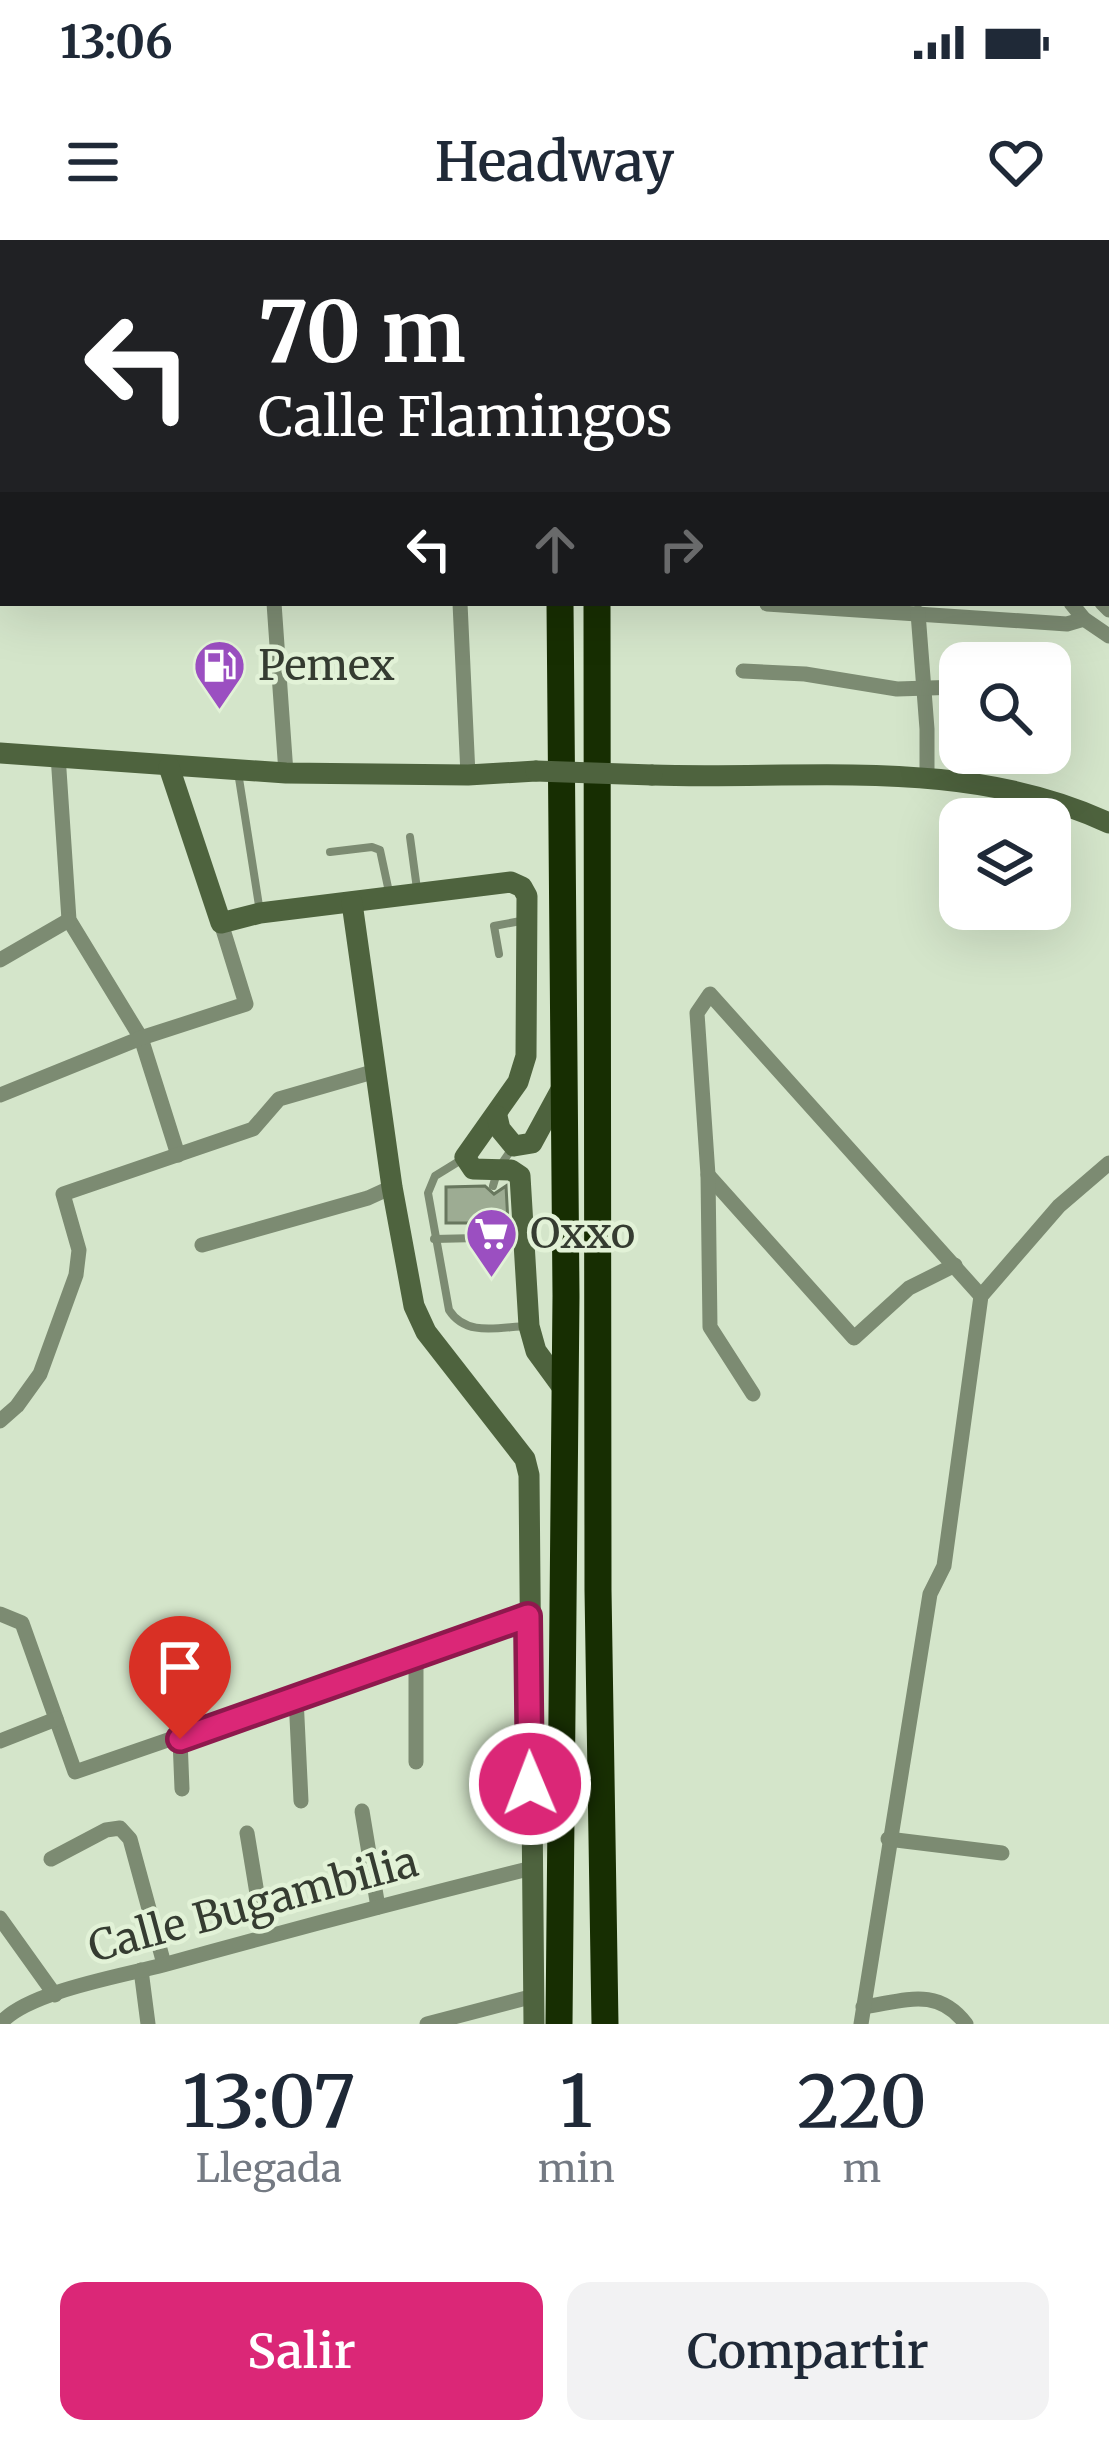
<!DOCTYPE html>
<html lang="es">
<head>
<meta charset="utf-8">
<style>
	:root { --surface:#fff; --page:#f2f2f3; --text:#1f2937; --muted:#747a83; --accent:#db2777 }
	body { margin:0; font-family:Merriweather,serif; background:var(--page); color:var(--text); height:100vh; display:flex; flex-direction:column; font-size:45px; white-space:nowrap }
	* { box-sizing:border-box; margin:0 }
	p { font-size:39px; color:var(--muted) }
	.icon { flex:none; width:66px; height:66px; fill:none; stroke:currentColor; stroke-width:2; stroke-linecap:round; stroke-linejoin:round }
	.map { position:relative; height:1784px; overflow:hidden }
	.side { display:flex; flex-direction:column; background:var(--surface); flex:1 }
	.side>* { flex:none }
	.banner { position:absolute; left:0px; top:0px; width:1110px; height:366px; box-shadow:0 12px 48px #0002; background:#202124; color:#fff; overflow:hidden }
	.controls { position:absolute; left:939px; top:402px; display:grid; gap:24px }
	.controls a { display:grid; place-items:center; width:132px; height:132px; border-radius:24px; background:var(--surface); box-shadow:0 12px 48px #0002; font-size:60px }
	.pin { position:absolute; display:grid; place-items:center; width:102px; height:102px; color:#fff; margin:-123px -51px; border-radius:50% 50% 50% 0; rotate:-45deg; box-shadow:0 0 12px #0007 }
	.pin .icon { rotate:45deg }
	.me { position:absolute; width:132px; margin:-66px; rotate:359deg; stroke-linejoin:round; filter:drop-shadow(0 0 9px #0008) }
	.turn { display:flex; align-items:center; gap:42px; height:252px; padding:0 60px; font-size:54px }
	.turn .icon { width:156px; height:156px; stroke-width:2.5 }
	.turn b { display:block; font-size:84px; line-height:102px }
	.lanes { display:flex; align-items:center; height:114px; padding:0 60px; background:#0003; justify-content:center; gap:60px; direction:ltr }
	.lanes .off { opacity:.35 }
	.eta { display:flex; justify-content:space-evenly; align-items:center; height:204px; text-align:center }
	.eta b { font-size:72px; font-weight:600; line-height:84px }
	.button { display:flex; gap:24px; margin-top:auto; padding:24px 60px }
	.button a { flex:1; height:138px; border-radius:24px; background:var(--accent); color:#fff; font-size:48px; font-weight:600; line-height:138px; text-align:center }
	.button a+a { background:var(--page); color:var(--text) }
	.status { display:flex; justify-content:space-between; align-items:center; height:84px; padding:0 60px; background:var(--surface); direction:ltr }
	.status svg { height:33px; fill:currentColor }
	header { display:flex; justify-content:space-between; align-items:center; height:156px; padding:0 60px; background:var(--surface); font-size:54px; font-weight:600 }
	.map>svg:first-child { display:block }
	.lines { fill:none; stroke-linecap:round; stroke-linejoin:round }
	.stream { stroke:#799b60; stroke-width:4.5 }
	.building { fill:#9dac93; stroke:#68775e; stroke-width:3 }
	.lane { stroke:#7c8b72; stroke-width:8 }
	.street { stroke:#7c8b72; stroke-width:15 }
	.secondary { stroke:#4e633e; stroke-width:21 }
	.highway { stroke:#172e02; stroke-width:27 }
	.secondary-bridge { stroke:#4e633e; stroke-width:21 }
	.route-casing { stroke:#8e194d; stroke-width:30 }
	.route { stroke:#db2777; stroke-width:21 }
	.labels { text-anchor:middle; stroke-width:9; stroke-linejoin:round; paint-order:stroke }
	.poi-label { font-size:42px; fill:#353c31; stroke:#e2f2d7; text-anchor:start }
	.street-label { font-size:42px; fill:#353c31; stroke:#e2f2d7 }
</style>
</head>
<body>
<div class="status"><b>13:06</b><svg viewBox="0 0 49 12"><path d="M0 12V9h3v3zM5 12V6h3v6zM10 12V3h3v9zM15 12V0h3v12zM26 1h20v11H26zM47 4h2v5h-2z"/></svg></div>
<header><svg class="icon" aria-label="menu" viewBox="0 0 24 24"><path d="M4 6h16M4 12h16M4 18h16"/></svg>Headway<svg class="icon" aria-label="heart" viewBox="0 0 24 24"><path d="M12 20l-8-8c-3-5 5-10 8-4 3-6 11-1 8 4z"/></svg></header>
<div class="map">
<svg width="1109" height="1784" viewBox="0 0 1109 1784">
	<rect width="100%" height="100%" fill="#d4e5ca"/>
	<g class="lines">
		<!-- stream -->
		<g class="stream">
			<path d="M687,3L696,0"/>
			<path d="M0,221L3,220"/>
		</g>
	</g>
	<!-- building -->
	<path class="building" d="M485,946L494,954L506,946L508,983H446V947Z"/>
	<g class="lines">
		<!-- lane -->
		<g class="lane">
			<path d="M238,532L260,672"/>
			<path d="M410,597L417,649"/>
			<path d="M330,612L372,607L380,610L389,652"/>
			<path d="M499,714L494,686L526,680"/>
			<path d="M461,920L435,936L428,953L449,1070C466,1097 499,1087 527,1086"/>
			<path d="M493,946L498,929L513,907"/>
			<path d="M434,999L522,997"/>
		</g>
		<!-- street -->
		<g class="street">
			<path d="M147,0L149,3"/>
			<path d="M899,0L900,3"/>
			<path d="M942,0L943,3"/>
			<path d="M1038,0L1039,3"/>
			<path d="M179,3L181,0"/>
			<path d="M338,3L340,0"/>
			<path d="M840,3L850,0"/>
			<path d="M1107,64H1109"/>
			<path d="M0,166L3,165"/>
			<path d="M1107,169H1109"/>
			<path d="M1107,314L1109,317"/>
			<path d="M274,363L286,533"/>
			<path d="M460,363L468,535"/>
			<path d="M1071,363L1084,379L1109,396"/>
			<path d="M1102,363L1109,370"/>
			<path d="M767,364L1067,384L1084,379"/>
			<path d="M918,373L927,489V536"/>
			<path d="M743,431L805,434L897,449L960,447"/>
			<path d="M58,515L69,680L141,798L178,915"/>
			<path d="M0,720L69,680"/>
			<path d="M0,855L141,798L246,764L221,683"/>
			<path d="M708,935L854,1098L909,1048L955,1025"/>
			<path d="M202,1005L368,958L392,947"/>
			<path d="M753,1154L710,1087L708,935L697,773L710,754L981,1056"/>
			<path d="M0,1181L17,1166L40,1134L76,1035L79,1010L63,954L253,889L279,859L376,831"/>
			<path d="M0,1374L22,1383L75,1532L528,1376"/>
			<path d="M416,1416V1522"/>
			<path d="M296,1457L301,1561"/>
			<path d="M180,1499L182,1549"/>
			<path d="M0,1501L56,1479"/>
			<path d="M362,1571L378,1667"/>
			<path d="M247,1593L264,1696"/>
			<path d="M888,1599L1002,1613"/>
			<path d="M51,1619L106,1590L120,1588L130,1599L164,1724"/>
			<path d="M0,1678L55,1755"/>
			<path d="M141,1730L148,1784"/>
			<path d="M863,1767C905,1761 937,1746 966,1784"/>
			<path d="M0,1784C26,1752 122,1736 163,1725C286,1691 408,1659 532,1628"/>
			<path d="M427,1784L534,1756"/>
			<path d="M861,1784L930,1354L944,1326L981,1056L1059,966L1109,923"/>
		</g>
		<!-- secondary -->
		<g class="secondary">
			<path d="M0,513L286,533L468,535L536,531"/>
			<path d="M169,527L221,683L260,673L511,642L522,647L527,656L526,816L518,842L465,917L473,929L511,930L520,936L529,1086L536,1111L563,1148"/>
			<path d="M652,535C805,540 966,516 1109,583"/>
			<path d="M352,663L392,947L414,1066L426,1092L525,1219L529,1235L534,1784"/>
			<path d="M497,876L500,889L514,906L532,903L563,846"/>
		</g>
		<!-- highway -->
		<g class="highway">
			<path d="M537,0V3"/>
			<path d="M575,0V3"/>
			<path d="M597,363L598,1350L605,1784"/>
			<path d="M559,1784L566,1056L560,363"/>
		</g>
		<!-- secondary-bridge -->
		<path class="secondary-bridge" d="M536,531L652,535"/>
	</g>
	<g class="lines">
		<defs>
			<path id="route" d="M180,1499L528,1376L530,1544"/>
		</defs>
		<!-- route casing -->
		<use href="#route" class="route-casing"/>
		<!-- route -->
		<use href="#route" class="route"/>
	</g>
	<!-- icons -->
	<defs>
		<symbol id="fuel-pin" viewBox="-11 -11 22 30"><path d="M0 17L-7.5 6A9.5 9.5 0 1 1 7.5 6Z" fill="#9b4fc1" stroke="#e2f2d7"/><path d="M-5.5-6h7V0h2V4h1.3V-2.5L3-4.5l.8-.8L6-3V5H2.5V1h-1V6h-7ZM-4.2-4.7v3.2H.2V-4.7Z" fill="#fff"/></symbol>
		<symbol id="supermarket-pin" viewBox="-11 -11 22 30"><path d="M0 17L-7.5 6A9.5 9.5 0 1 1 7.5 6Z" fill="#9b4fc1" stroke="#e2f2d7"/><path d="M-6-5.5h2.5l.6 2H6L4.5 2H-2.5L-4.4-4H-6ZM-1.5 3.2a1.3 1.3 0 1 0 .1 0ZM3 3.2a1.3 1.3 0 1 0 .1 0Z" fill="#fff"/></symbol>
	</defs>
	<g fill-rule="evenodd">
		<use href="#fuel-pin" x="190" y="396" width="59" height="81"/>
		<use href="#supermarket-pin" x="462" y="964" width="59" height="81"/>
	</g>
	<g class="labels">
		<!-- poi labels -->
		<g class="poi-label">
			<text x="258" y="440">Pemex</text>
			<text x="530" y="1008">Oxxo</text>
		</g>
		<!-- street labels -->
		<g class="street-label">
			<text transform="translate(253 1664) rotate(-15)" y="15">Calle Bugambilia</text>
		</g>
	</g>
</svg>
<div class="controls">
<a><svg class="icon" aria-label="search" viewBox="0 0 24 24"><circle cx="10" cy="10" r="6"/><path d="M15 15l6 6"/></svg></a>
<a><svg class="icon" aria-label="layers" viewBox="0 0 24 24"><path d="M12 4l9 5-9 5-9-5zM3 14l9 5 9-5"/></svg></a>
</div>
<div class="pin" style="left:180px;top:1499px;background:#d93025"><svg class="icon" aria-label="arrive" viewBox="0 0 24 24"><path d="M6 21V4h12l-3 4 3 4H6"/></svg></div>
<svg class="me" style="left:530px;top:1544px" viewBox="-20 -20 40 40"><circle r="17" fill="#db2777" stroke="#fff" stroke-width="3"/><path d="M0-11L8 9 0 5-8 9z" fill="#fff"/></svg>
<div class="banner">
<div class="turn"><svg class="icon" aria-label="left" viewBox="0 0 24 24"><path d="M17 20v-9H6M10 6l-5 5 5 5"/></svg><div><b>70 m</b>Calle Flamingos</div></div>
<div class="lanes"><svg class="icon" aria-label="left" viewBox="0 0 24 24"><path d="M17 20v-9H6M10 6l-5 5 5 5"/></svg><svg class="icon off" aria-label="ahead" viewBox="0 0 24 24"><path d="M12 20V5M6 11l6-6 6 6"/></svg><svg class="icon off" aria-label="right" viewBox="0 0 24 24"><path d="M7 20v-9h11M14 6l5 5-5 5"/></svg></div>
</div>
</div>
<section class="side">
<div class="eta">
<div><b>13:07</b><p>Llegada</p></div>
<div><b>1</b><p>min</p></div>
<div><b>220</b><p>m</p></div>
</div>
<div class="button"><a>Salir</a><a>Compartir</a></div>
</section>
</body>
</html>
